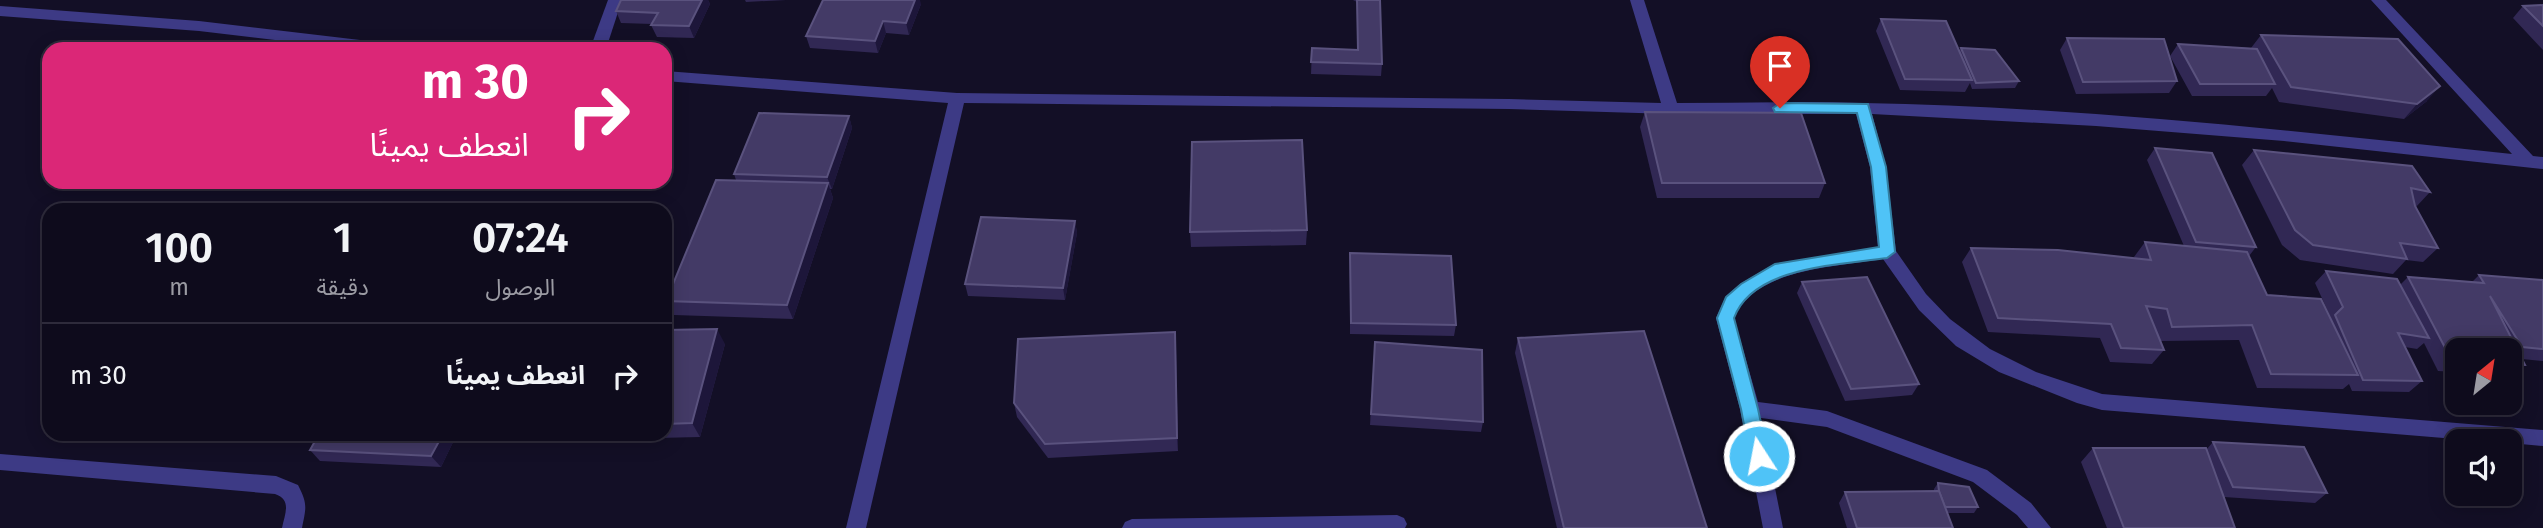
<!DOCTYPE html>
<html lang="ar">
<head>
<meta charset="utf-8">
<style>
	:root { --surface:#0e0b1c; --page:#1c1929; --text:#f1f3f6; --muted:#9b9ba3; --line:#2e2b3b }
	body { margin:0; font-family:"Fira Sans","Noto Sans Arabic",sans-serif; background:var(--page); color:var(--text); direction:rtl; height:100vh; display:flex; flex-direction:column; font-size:26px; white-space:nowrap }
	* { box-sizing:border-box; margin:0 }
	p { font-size:23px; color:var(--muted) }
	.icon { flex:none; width:38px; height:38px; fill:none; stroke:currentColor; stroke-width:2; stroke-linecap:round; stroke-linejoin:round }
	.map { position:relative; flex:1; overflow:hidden; direction:ltr }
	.sheet { position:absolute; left:42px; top:203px; width:630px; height:238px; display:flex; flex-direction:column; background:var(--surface); border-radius:21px; box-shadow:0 4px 18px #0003,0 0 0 2px var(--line); direction:rtl }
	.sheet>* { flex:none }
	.top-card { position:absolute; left:42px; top:42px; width:630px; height:147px; border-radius:21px; box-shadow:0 4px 18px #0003,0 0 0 2px var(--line); direction:rtl; background:#db2777; color:#fff; overflow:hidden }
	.needle { width:46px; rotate:30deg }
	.tools { position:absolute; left:2445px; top:338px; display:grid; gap:14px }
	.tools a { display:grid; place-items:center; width:77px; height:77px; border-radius:14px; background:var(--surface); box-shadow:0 4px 18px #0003,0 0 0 2px var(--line); font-size:35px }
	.pin { position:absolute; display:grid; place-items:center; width:60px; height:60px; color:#fff; margin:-72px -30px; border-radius:50% 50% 50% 0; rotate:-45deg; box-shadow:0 0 7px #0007 }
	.pin .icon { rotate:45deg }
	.me { position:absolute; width:77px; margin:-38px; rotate:349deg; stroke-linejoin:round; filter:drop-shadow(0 0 5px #0008) }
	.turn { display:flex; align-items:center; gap:24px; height:147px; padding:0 28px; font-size:32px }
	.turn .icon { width:91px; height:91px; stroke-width:2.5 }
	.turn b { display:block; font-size:49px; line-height:60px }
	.eta { display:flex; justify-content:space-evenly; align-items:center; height:119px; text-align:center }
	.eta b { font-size:42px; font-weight:600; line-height:49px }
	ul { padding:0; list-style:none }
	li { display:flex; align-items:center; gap:21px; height:105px; padding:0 28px; border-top:2px solid var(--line) }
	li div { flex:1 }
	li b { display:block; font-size:26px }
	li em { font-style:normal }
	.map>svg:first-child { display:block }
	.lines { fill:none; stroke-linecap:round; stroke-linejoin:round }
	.minor { fill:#3d3a85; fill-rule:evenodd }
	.wall { fill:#312854 }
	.shaded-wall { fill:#1d163a }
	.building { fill:#433a66; stroke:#5a527e; stroke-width:2 }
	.route { fill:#4fc3f7; stroke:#337fa1; stroke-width:2 }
</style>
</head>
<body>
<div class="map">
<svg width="2543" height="528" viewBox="0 0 2543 528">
	<rect width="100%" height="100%" fill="#130f26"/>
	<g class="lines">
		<!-- minor -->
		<g class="minor">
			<path d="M608,0H622L606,49H590Z"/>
			<path d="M1630,0H1644L1677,103C1739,103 1801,101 1863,103C2080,107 2296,131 2512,154L2371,0H2386L2533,156L2543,157V169L2284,141L2096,126L1872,114L1886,167L1896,251L1926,294L1950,319L1990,349L2036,372L2102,394L2543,430V446L2510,443V441H2480L2102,410L2077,403L1999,372L1956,346L1919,310L1883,259C1836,267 1755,268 1734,318L1758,402L1827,411L1987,470L2031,503L2051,528H2028L2017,515L1973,482L1827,427L1761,418L1783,528H1763L1740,409L1716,318L1726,296L1740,284L1774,264L1878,247L1870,167L1856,114H1671L1509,109L964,103L866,528H846L948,103L665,81V71L957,93L1509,99L1661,103Z"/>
			<path d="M0,6L199,21L394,44L402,49H351L199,31L0,16Z"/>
			<path d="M0,454L276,476L298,485C308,504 306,508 302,528H282C285,513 292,500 275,494L0,470Z"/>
			<path d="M1397,515L1404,518L1407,524L1405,528H1122L1125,522L1132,519Z"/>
		</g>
	</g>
	<!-- wall -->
	<g class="wall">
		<path d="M621,0H708L710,4L694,38L657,37L651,25L652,24L621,23L616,11Z"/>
		<path d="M745,0H786L746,2Z"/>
		<path d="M1353,0H1380L1382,64L1381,76L1311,74L1312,48L1357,50V2Z"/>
		<path d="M921,4L909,35L886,33L878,53L810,48L806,36Z"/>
		<path d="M2543,5V50L2513,18L2523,6Z"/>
		<path d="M1881,19L1959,52L1961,48L2019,81L2015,88L1972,89L1970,83L1965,92L1900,90L1876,31Z"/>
		<path d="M2261,35L2427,101L2404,119L2279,102L2272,88L2266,96H2192L2170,56L2178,44L2251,48Z"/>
		<path d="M2067,38L2177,81L2169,93L2076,94L2060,50Z"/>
		<path d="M1645,112L1825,183L1819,198H1657L1640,127Z"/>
		<path d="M849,116L852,128L832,189H830L833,198L793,319L674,315L666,301L736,180L734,174Z"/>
		<path d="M2155,148L2256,247L2249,256L2267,295L2331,319V318L2315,283L2326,271L2400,285L2408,277L2472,282L2479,275L2543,280V361L2522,359L2525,365L2511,376H2510V350H2457V372L2438,371L2424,343L2417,349L2405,347L2422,381L2409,392L2352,391L2349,384L2343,389L2257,388L2239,340L2161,341L2164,350L2152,364L2110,362L2100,338L1988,332L1962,262L1971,248L2135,258L2134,257L2145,242L2184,246L2147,160Z"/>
		<path d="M2254,150L2430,192L2416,207L2438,248L2423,262L2406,260L2393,274L2300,260L2282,245L2242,165Z"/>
		<path d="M1075,221L1077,233L1065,300L968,296L965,284Z"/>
		<path d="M1307,230L1306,245L1191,247L1190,232Z"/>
		<path d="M1350,253L1456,325L1454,336L1350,334Z"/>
		<path d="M1802,282L1919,384L1912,395L1845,401L1797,293Z"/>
		<path d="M665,330L725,344L700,437L572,440L567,434H665Z"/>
		<path d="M1175,332L1176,346L1178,451L1048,458L1017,417L1014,403Z"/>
		<path d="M1518,338L1707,528H1557L1515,353Z"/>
		<path d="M1374,354L1483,422L1481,432L1370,425Z"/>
		<path d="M457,434L441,467L320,461L310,450Z"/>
		<path d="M2213,442L2327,493L2315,503L2224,497L2235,528H2107L2081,462L2093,448L2206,450Z"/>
		<path d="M1938,483L1978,507L1974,513H1947L1953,528H1847L1839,503L1845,492L1934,491V489Z"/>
	</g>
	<!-- shaded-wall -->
	<g class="shaded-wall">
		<path d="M702,0H708L710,4L694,38L689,26Z"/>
		<path d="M915,0H920L921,4L909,35L906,23Z"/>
		<path d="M883,21L886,33L878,53L875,41Z"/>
		<path d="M2440,86L2427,101L2404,119L2417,104Z"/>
		<path d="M849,116L852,128L832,189L827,177Z"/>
		<path d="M828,183L833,198L793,319L787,305Z"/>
		<path d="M1075,221L1077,233L1065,300L1063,288Z"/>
		<path d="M717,329L725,344L700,437L692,423Z"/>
		<path d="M1175,332L1176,346L1178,451L1177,438Z"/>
		<path d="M443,434H457L441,467L431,456Z"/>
	</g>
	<!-- building -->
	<g class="building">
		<path d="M621,0H702L689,26L651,25L658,13L616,11Z"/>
		<path d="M823,0H915L906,23L883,21L875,41L806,36Z"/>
		<path d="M1357,0H1380L1382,64L1311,62L1312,48L1358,50Z"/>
		<path d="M2543,5V26L2523,6Z"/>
		<path d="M1881,19L1946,21L1972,80L1905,79Z"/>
		<path d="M2261,35L2398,39L2440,86L2417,104L2291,87Z"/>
		<path d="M2067,38L2164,39L2177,81L2083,82Z"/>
		<path d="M2178,44L2257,49L2275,84H2200Z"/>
		<path d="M1961,48L1995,50L2019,81L1976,83Z"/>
		<path d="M1645,112L1801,113L1825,183H1662Z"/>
		<path d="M759,113L849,116L827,177L734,174Z"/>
		<path d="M1302,140L1307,230L1190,232L1192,142Z"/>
		<path d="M2155,148L2212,153L2256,247L2196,242Z"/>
		<path d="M2254,150L2412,166L2430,192L2411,188L2415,206L2438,248L2400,243L2407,259L2313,245L2295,230Z"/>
		<path d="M716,180L828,183L787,305L666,301Z"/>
		<path d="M981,217L1075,221L1063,288L965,284Z"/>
		<path d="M2145,242L2247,252L2267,295L2321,299L2358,375L2271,374L2252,325L2172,327L2167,309L2146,306L2164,350L2121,348L2111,324L1998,318L1971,248L2058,250L2151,260Z"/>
		<path d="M1350,253L1451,256L1456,325L1351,323Z"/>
		<path d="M2326,271L2397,279L2429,338L2398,333L2422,381L2363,380L2335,315L2343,307Z"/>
		<path d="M2479,275L2543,280V349L2522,347L2490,296L2525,365L2510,364V350H2457V360L2451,359L2408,277L2484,283Z"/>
		<path d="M1867,277L1919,384L1851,389L1802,282Z"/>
		<path d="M717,329L692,423L665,424V330Z"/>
		<path d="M1644,331L1707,528H1564L1518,338Z"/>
		<path d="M1175,332L1177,438L1045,444L1014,403L1018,339Z"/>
		<path d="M1375,342L1482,350L1483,422L1371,414Z"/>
		<path d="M319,434H443L431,456L310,450Z"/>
		<path d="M2213,442L2304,447L2327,493L2233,487Z"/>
		<path d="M2093,448H2206L2235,528H2124Z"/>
		<path d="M1938,483L1969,487L1978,507H1945L1939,491Z"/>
		<path d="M1939,491L1953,528H1857L1845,492Z"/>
	</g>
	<!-- route -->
	<path class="route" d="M1780,103L1868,104L1886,167L1895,252L1887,258C1840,265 1753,266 1734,318L1758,409L1768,456L1765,462L1759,464L1753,462L1750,456L1741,409L1717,318L1726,297L1741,284L1775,264L1879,247L1871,167L1857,113L1775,112L1773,108Z"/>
</svg>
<div class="tools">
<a><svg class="needle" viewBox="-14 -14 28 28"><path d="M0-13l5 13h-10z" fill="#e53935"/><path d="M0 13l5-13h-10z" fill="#9b9ba3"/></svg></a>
<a><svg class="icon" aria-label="sound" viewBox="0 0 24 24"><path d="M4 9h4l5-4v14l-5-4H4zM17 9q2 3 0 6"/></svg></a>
</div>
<div class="pin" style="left:1780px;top:108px;background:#d93025"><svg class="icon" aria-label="arrive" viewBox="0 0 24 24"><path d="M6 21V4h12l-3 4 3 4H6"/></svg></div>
<svg class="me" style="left:1759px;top:456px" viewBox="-20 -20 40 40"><circle r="17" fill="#4fc3f7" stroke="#fff" stroke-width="3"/><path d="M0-11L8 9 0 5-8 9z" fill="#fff"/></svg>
<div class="top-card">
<div class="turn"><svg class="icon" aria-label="right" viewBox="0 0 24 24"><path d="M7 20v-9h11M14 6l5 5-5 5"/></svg><div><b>30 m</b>انعطف يمينًا</div></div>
</div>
<section class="sheet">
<div class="eta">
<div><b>07:24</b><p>الوصول</p></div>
<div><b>1</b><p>دقيقة</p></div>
<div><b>100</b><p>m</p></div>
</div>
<ul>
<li><svg class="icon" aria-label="right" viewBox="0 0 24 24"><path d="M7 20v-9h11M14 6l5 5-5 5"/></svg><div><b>انعطف يمينًا</b></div><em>30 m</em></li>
</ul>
</section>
</div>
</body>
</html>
